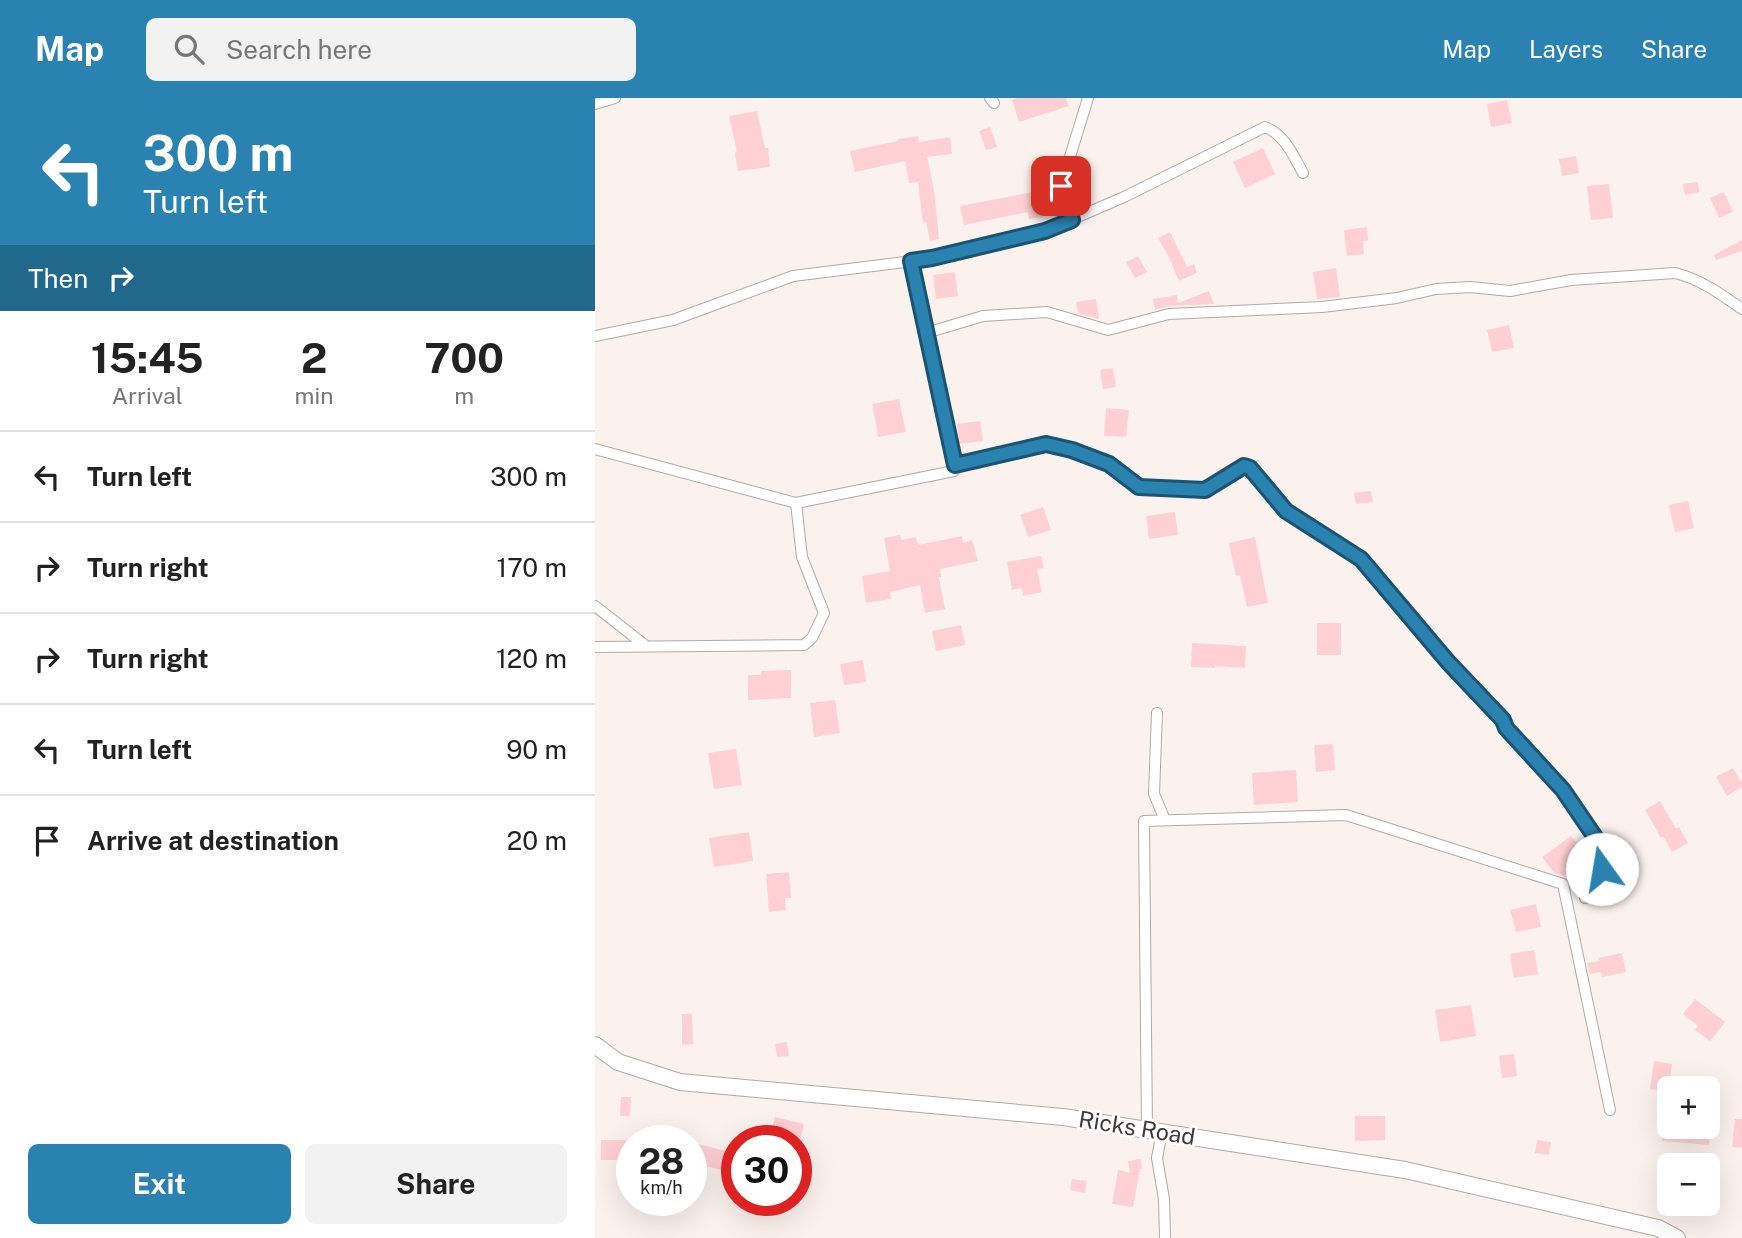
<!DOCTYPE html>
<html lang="en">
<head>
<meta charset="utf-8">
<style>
	:root { --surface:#fff; --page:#f2f2f2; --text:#222; --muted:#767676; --line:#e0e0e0; --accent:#2982b0 }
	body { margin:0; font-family:"Public Sans",sans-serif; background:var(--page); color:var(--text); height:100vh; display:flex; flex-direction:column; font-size:26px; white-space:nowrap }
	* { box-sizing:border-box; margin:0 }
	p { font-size:23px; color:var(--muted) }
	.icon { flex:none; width:38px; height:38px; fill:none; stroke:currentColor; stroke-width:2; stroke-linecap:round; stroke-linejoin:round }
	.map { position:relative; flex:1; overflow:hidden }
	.sheet { display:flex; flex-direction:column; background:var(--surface); width:595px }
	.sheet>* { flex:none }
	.banner { background:#2982b0; color:#fff; overflow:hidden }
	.fabs { position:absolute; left:1062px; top:978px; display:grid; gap:14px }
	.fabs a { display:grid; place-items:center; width:63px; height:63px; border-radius:10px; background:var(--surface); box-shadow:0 7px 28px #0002; font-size:35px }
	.speed { position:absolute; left:21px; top:1027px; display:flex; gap:14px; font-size:35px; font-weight:700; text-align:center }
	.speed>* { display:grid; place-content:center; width:91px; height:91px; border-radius:50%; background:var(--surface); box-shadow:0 7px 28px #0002; line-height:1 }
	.speed small { font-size:18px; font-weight:400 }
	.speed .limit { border:10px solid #d22; background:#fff; color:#111 }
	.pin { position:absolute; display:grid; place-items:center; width:60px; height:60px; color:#fff; margin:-30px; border-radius:14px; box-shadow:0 4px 10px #0006 }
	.me { position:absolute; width:77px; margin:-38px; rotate:347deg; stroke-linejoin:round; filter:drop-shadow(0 0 5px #0008) }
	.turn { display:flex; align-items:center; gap:24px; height:147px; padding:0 28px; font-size:32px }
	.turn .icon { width:91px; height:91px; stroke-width:2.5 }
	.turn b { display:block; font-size:49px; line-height:60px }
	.then { display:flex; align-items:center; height:66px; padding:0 28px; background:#0003; gap:14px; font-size:26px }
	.eta { display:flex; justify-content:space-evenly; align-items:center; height:119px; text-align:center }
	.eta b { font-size:42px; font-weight:700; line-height:49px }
	.button { display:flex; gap:14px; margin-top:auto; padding:14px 28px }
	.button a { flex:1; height:80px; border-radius:10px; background:var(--accent); color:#fff; font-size:28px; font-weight:700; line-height:80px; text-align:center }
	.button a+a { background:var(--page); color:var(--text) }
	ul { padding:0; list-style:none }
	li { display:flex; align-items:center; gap:21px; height:91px; padding:0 28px; border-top:2px solid var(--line) }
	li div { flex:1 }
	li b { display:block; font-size:26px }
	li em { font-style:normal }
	header { display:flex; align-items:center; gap:42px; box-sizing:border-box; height:98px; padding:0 35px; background:var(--accent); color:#fff }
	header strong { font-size:33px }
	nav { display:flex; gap:38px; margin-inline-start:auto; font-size:24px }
	.search { width:490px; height:63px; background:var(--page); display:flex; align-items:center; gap:18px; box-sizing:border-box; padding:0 24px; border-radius:10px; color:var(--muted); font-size:26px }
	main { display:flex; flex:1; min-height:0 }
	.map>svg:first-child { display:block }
	.building { fill:#ffd0d3 }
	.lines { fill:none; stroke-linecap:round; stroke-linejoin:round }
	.street-casing { stroke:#b1a9a5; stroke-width:12 }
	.secondary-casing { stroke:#b1a9a5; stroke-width:18 }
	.street { stroke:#fff; stroke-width:10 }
	.secondary { stroke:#fff; stroke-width:16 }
	.route-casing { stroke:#1b5472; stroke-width:18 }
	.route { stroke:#2982b0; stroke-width:12 }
	.labels { text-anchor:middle; stroke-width:6; stroke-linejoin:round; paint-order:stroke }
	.street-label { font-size:23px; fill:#3e3a39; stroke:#fff }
</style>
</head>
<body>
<header>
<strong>Map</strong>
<div class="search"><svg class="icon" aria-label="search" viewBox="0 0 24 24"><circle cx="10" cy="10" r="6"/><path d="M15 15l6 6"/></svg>Search here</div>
<nav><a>Map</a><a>Layers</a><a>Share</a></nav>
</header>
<main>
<section class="sheet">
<div class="banner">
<div class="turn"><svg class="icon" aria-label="left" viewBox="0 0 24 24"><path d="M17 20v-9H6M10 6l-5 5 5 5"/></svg><div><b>300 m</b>Turn left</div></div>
<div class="then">Then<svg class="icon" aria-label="right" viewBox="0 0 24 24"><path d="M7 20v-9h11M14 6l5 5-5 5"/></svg></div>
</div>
<div class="eta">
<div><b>15:45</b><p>Arrival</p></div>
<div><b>2</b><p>min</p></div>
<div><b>700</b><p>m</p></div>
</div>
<ul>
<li><svg class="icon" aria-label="left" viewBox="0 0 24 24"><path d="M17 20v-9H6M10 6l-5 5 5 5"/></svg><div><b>Turn left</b></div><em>300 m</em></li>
<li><svg class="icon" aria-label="right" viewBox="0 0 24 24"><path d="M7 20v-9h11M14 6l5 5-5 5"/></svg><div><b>Turn right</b></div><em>170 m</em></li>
<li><svg class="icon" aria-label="right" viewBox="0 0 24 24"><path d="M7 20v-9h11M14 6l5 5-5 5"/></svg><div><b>Turn right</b></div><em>120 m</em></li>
<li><svg class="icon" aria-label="left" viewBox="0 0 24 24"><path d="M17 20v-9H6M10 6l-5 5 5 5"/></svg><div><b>Turn left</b></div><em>90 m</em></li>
<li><svg class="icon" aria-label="arrive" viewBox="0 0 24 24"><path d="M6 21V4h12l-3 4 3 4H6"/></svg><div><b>Arrive at destination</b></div><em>20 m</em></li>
</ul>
<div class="button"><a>Exit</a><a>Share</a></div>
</section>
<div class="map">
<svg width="1147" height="1140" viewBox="0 0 1147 1140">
	<rect width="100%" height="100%" fill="#fbf2ee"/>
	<!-- building -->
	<g class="building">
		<path d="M422,0H471L474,8L424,24L417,2Z"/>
		<path d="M912,2L917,25L896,29L892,6Z"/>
		<path d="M162,13L170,50H173L175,69L143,73L140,55L142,54L134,18Z"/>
		<path d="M395,29L402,49L391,52L384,33Z"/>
		<path d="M323,38L324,44L355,39L357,56L332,59L339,92L344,141L335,143L331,124L328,125L323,84L314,85L310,63L260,74L255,53L303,43V41Z"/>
		<path d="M668,50L680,76L650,90L638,64Z"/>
		<path d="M981,58L984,75L967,78L964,61Z"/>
		<path d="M1103,84L1104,94L1090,97L1088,86Z"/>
		<path d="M1014,86L1018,120L996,122L992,88Z"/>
		<path d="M449,92L454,117L434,121L433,114L369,127L365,108Z"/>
		<path d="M1129,94L1138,114L1124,120L1115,100Z"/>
		<path d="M772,129L773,142L768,143L769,156L752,158L749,132Z"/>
		<path d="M575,134L592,169L599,166L602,175L584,183L574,159L563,140Z"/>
		<path d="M1147,142V153L1121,162L1119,157Z"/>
		<path d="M543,158L552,174L540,180L531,164Z"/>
		<path d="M741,170L745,199L722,201L718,174Z"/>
		<path d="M360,174L363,198L341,201L338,177Z"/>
		<path d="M614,193L619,206L574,208L560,212L558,201L582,197L583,205Z"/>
		<path d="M501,201L504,221L483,215L481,204Z"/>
		<path d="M914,227L919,250L897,254L892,232Z"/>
		<path d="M518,270L521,289L508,291L505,272Z"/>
		<path d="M304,301L311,334L283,339L277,306Z"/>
		<path d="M511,310L534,312L531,339L509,338Z"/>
		<path d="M385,323L388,343L364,346L362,326Z"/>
		<path d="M776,393L778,404L761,406L759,395Z"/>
		<path d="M1093,403L1099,430L1080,434L1074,407Z"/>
		<path d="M448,409L456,432L433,439L425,417Z"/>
		<path d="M580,414L583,437L554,441L551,418Z"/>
		<path d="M305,437L306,442L321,439L323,447L367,438L368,445L377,442L383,463L345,471L346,479H344L350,511L330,515L325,487L295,494L296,501L271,505L267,478L295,473L289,440Z"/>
		<path d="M660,439L673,505L652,509L645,477L641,478L634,445Z"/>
		<path d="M446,458L449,470L442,471L447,494L428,498L427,490L417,492L412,464Z"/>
		<rect x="722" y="525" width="24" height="32"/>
		<path d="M366,527L370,547L341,553L337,533Z"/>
		<path d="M597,545L651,548L650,570L620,568V570L596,569Z"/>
		<path d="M268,562L271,584L249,587L245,566Z"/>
		<path d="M196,572V600L153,602V577H166V573Z"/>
		<path d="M240,602L245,635L219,639L215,605Z"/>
		<path d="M738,646L740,672L721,674L719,647Z"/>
		<path d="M141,651L147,687L119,691L113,655Z"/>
		<path d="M1138,670L1147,685V689L1132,698L1121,679Z"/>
		<path d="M701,672L703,704L659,707L657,675Z"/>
		<path d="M1065,703L1081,731L1084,729L1093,745L1077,754L1068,738L1066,740L1050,712Z"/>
		<path d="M154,734L158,763L119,769L114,740Z"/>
		<path d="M976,738L992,759L968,778L959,775L947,759Z"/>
		<path d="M194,774L196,800H190L191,812L174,814L171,776Z"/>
		<path d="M941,806L946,829L921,834L915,812Z"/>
		<path d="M939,852L943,876L919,880L915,856Z"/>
		<path d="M1027,855L1031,874L1007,879L1006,874L995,876L992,865L1004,863L1003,860Z"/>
		<path d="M1100,901L1130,924L1115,943L1100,932L1103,928L1088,916Z"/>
		<path d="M876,907L881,938L845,944L840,912Z"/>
		<path d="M87,916H97L98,946L87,947Z"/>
		<path d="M192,944L194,958L182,959L180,946Z"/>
		<path d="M919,956L922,978L907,980L904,958Z"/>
		<path d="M1059,963L1077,966L1073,994L1055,991Z"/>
		<path d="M26,999H36L35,1018H25Z"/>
		<path d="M760,1018H790V1042L760,1043Z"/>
		<path d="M180,1019L209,1026L205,1043H174Z"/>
		<path d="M1140,1021H1147V1050L1137,1049Z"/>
		<path d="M1068,1029H1115L1114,1047L1067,1043Z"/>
		<rect x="6" y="1042" width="25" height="20"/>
		<path d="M942,1042L956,1044L954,1057L940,1055Z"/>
		<path d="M96,1044L142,1056V1076L96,1064Z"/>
		<path d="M546,1061L547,1071H545L538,1109L517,1106L523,1072L535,1075L533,1063Z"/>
		<path d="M477,1081L492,1083L490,1095L475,1092Z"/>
	</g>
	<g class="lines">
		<defs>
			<g id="street">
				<path d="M395,0L399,5"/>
				<path d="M0,6L20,0"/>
				<path d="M477,122L466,88L493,0"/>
				<path d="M331,235L388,218L452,214L513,232L574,216L727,209L802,200L841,191L875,189L915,193L976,182L1080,175C1105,181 1126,196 1147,211"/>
				<path d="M0,238L78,222L198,178L326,162L450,133L529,99L670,29C690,37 698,57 708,75"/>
				<path d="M0,351L201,405L359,373L360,367L316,163"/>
				<path d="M360,367L451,346L477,352L514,366L544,389L610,392L649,368L655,370L691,413L766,461L853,564L908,622L911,630L968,692L1000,739L1007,771L990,800"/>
				<path d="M0,508L51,548"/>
				<path d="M0,549L209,547L217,540L229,515L207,459L201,405"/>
				<path d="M562,615L559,696L570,722"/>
				<path d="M552,1032L549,723L751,717L968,786L1015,1012"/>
				<path d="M567,1034L562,1060L569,1101L570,1140"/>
			</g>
			<path id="secondary" d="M0,947L23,964L85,984L468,1019L810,1072L1063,1130L1082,1140"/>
		</defs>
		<!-- street casing -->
		<use href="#street" class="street-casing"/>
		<!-- secondary casing -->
		<use href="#secondary" class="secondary-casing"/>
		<!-- street -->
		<use href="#street" class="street"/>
		<!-- secondary -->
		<use href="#secondary" class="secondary"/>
	</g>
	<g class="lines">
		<defs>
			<path id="route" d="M466,88L477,122L450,133L337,160L316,163L360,367L451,346L477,352L514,366L544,389L610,392L649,368L655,370L691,413L766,461L853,564L908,622L911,630L968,692L1000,739L1007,771"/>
		</defs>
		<!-- route casing -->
		<use href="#route" class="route-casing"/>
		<!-- route -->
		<use href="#route" class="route"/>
	</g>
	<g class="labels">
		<!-- street labels -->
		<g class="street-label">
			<text transform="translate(542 1030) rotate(9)" y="8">Ricks Road</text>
		</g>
	</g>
</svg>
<div class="fabs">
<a>+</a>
<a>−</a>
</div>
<div class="speed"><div>28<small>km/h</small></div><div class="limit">30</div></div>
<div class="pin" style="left:466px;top:88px;background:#d93025"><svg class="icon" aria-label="arrive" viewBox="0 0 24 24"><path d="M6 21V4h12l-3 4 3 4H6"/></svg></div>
<svg class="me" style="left:1007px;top:771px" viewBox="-20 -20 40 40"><circle r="19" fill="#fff"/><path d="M0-13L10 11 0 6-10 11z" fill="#2982b0"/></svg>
</div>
</main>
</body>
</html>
